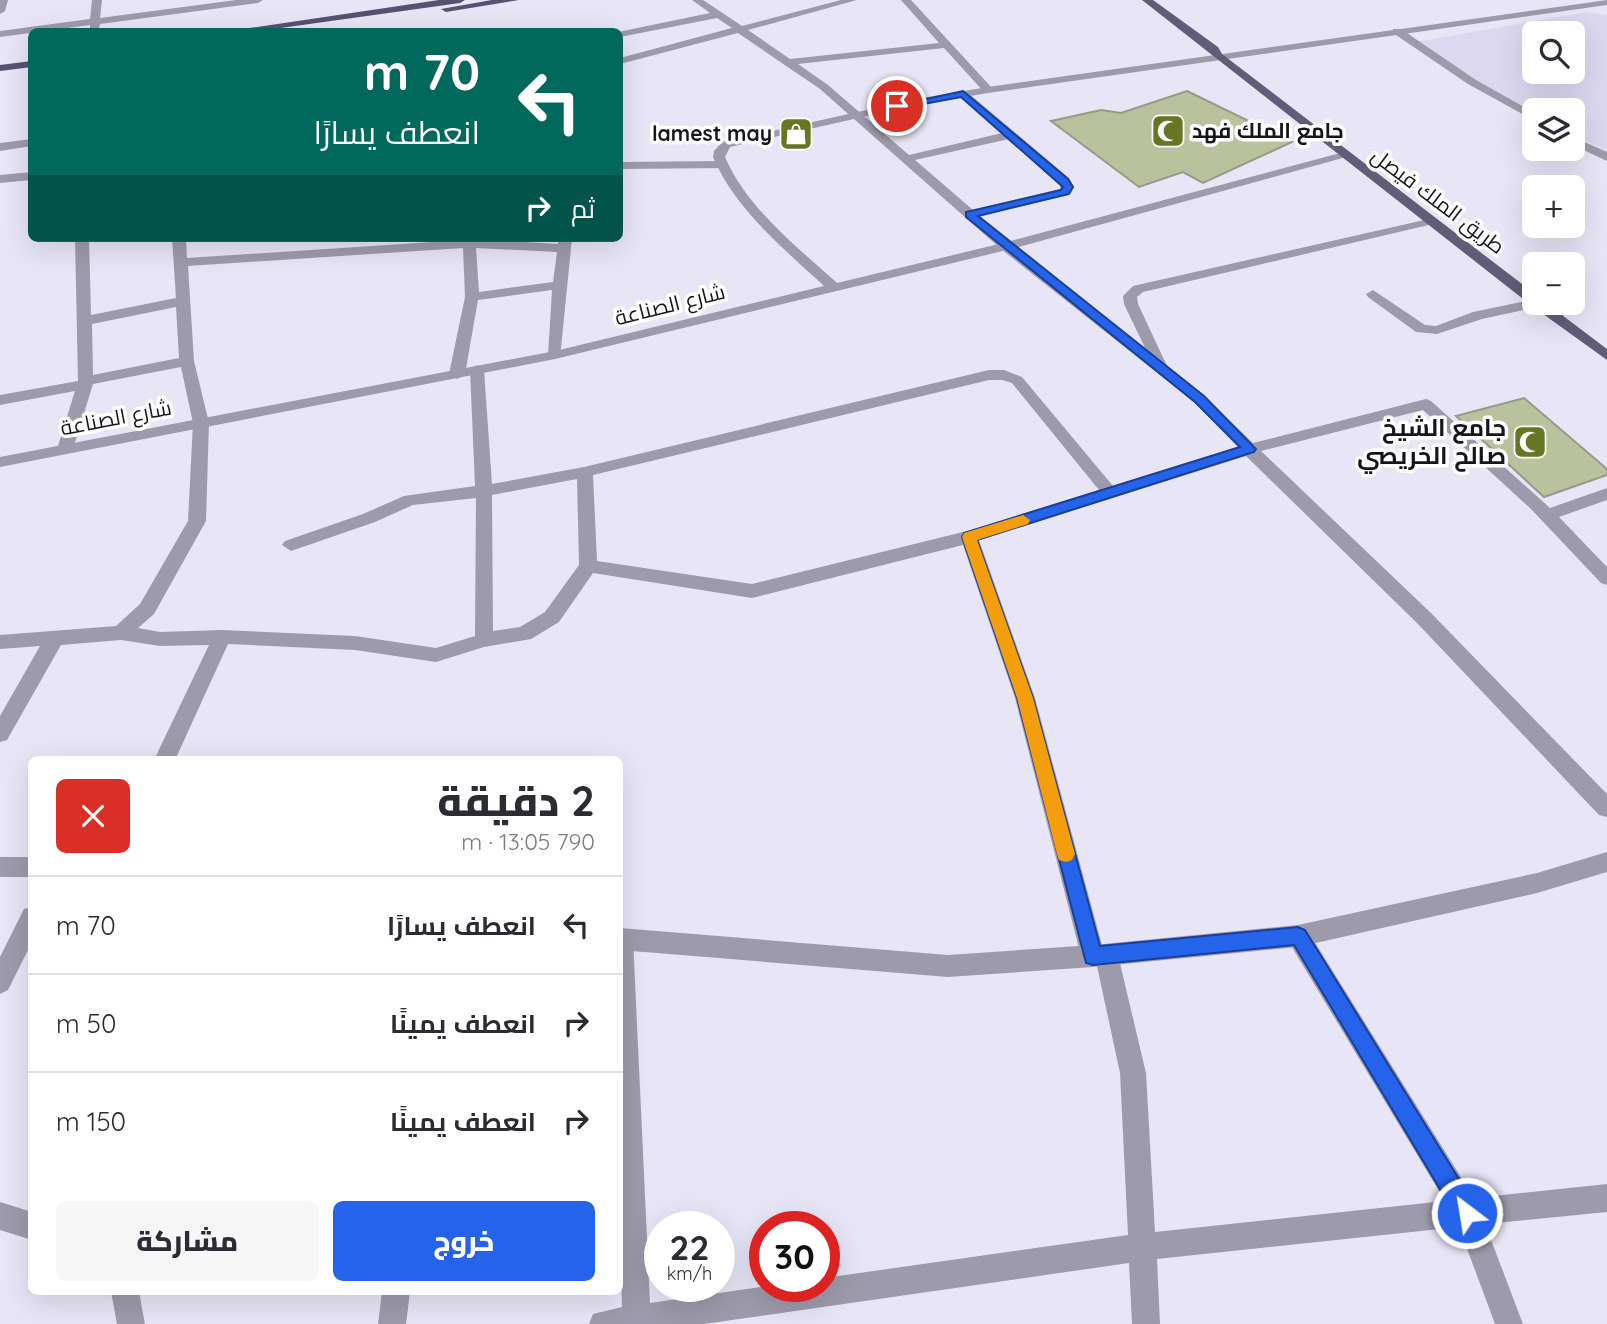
<!DOCTYPE html>
<html lang="ar">
<head>
<meta charset="utf-8">
<style>
	:root { --surface:#fff; --page:#f7f7f7; --text:#2b2b33; --muted:#7c7c81; --line:#e1e1e2; --accent:#2563eb }
	body { margin:0; font-family:Quicksand,Cairo,sans-serif; background:var(--page); color:var(--text); direction:rtl; height:100vh; display:flex; flex-direction:column; font-size:26px; white-space:nowrap }
	* { box-sizing:border-box; margin:0 }
	p { font-size:23px; color:var(--muted) }
	.icon { flex:none; width:38px; height:38px; fill:none; stroke:currentColor; stroke-width:2; stroke-linecap:round; stroke-linejoin:round }
	.map { position:relative; flex:1; overflow:hidden; direction:ltr }
	.details { position:absolute; left:28px; top:756px; width:595px; height:539px; display:flex; flex-direction:column; background:var(--surface); border-radius:10px; box-shadow:0 7px 28px #0002; direction:rtl }
	.details>* { flex:none }
	.top-card { position:absolute; left:28px; top:28px; width:595px; height:214px; border-radius:10px; box-shadow:0 7px 28px #0002; direction:rtl; background:#00695c; color:#fff; overflow:hidden }
	.controls { position:absolute; left:1522px; top:21px; display:grid; gap:14px }
	.controls a { display:grid; place-items:center; width:63px; height:63px; border-radius:10px; background:var(--surface); box-shadow:0 7px 28px #0002; font-size:35px }
	.speed { position:absolute; left:644px; top:1211px; display:flex; gap:14px; font-size:35px; font-weight:700; text-align:center }
	.speed>* { display:grid; place-content:center; width:91px; height:91px; border-radius:50%; background:var(--surface); box-shadow:0 7px 28px #0002; line-height:1 }
	.speed small { font-size:18px; font-weight:400 }
	.speed .limit { border:10px solid #d22; background:#fff; color:#111 }
	.pin { position:absolute; display:grid; place-items:center; width:60px; height:60px; color:#fff; margin:-30px; border:4px solid #fff; border-radius:50%; box-shadow:0 2px 7px #0007 }
	.me { position:absolute; width:77px; margin:-38px; rotate:329deg; stroke-linejoin:round; filter:drop-shadow(0 0 5px #0008) }
	.turn { display:flex; align-items:center; gap:24px; height:147px; padding:0 28px; font-size:32px }
	.turn .icon { width:91px; height:91px; stroke-width:2.5 }
	.turn b { display:block; font-size:49px; line-height:60px }
	.then { display:flex; align-items:center; height:66px; padding:0 28px; background:#0003; gap:14px; font-size:26px }
	.round { display:grid; place-items:center; flex:none; width:74px; height:74px; border-radius:10px; background:var(--page) }
	.overview { display:flex; align-items:center; justify-content:space-between; height:119px; padding:0 28px }
	h1 { font-size:42px; font-weight:800; line-height:52px }
	.cta { display:flex; gap:14px; margin-top:auto; padding:14px 28px }
	.cta a { flex:1; height:80px; border-radius:10px; background:var(--accent); color:#fff; font-size:28px; font-weight:800; line-height:80px; text-align:center }
	.cta a+a { background:var(--page); color:var(--text) }
	ul { padding:0; list-style:none }
	li { display:flex; align-items:center; gap:21px; height:98px; padding:0 28px; border-top:2px solid var(--line) }
	li div { flex:1 }
	li b { display:block; font-size:26px }
	li em { font-style:normal }
	.map>svg:first-child { display:block }
	.built { fill:#dbd8f0; fill-rule:evenodd }
	.building { fill:#b9c29d; stroke:#969a8a; stroke-width:2 }
	.lines { fill:none; stroke-linecap:round; stroke-linejoin:round }
	.minor { fill:#9d9bab; fill-rule:evenodd }
	.tertiary { fill:#9d9bab; fill-rule:evenodd }
	.primary { fill:#615d79; fill-rule:evenodd }
	.trunk { fill:#565270; fill-rule:evenodd }
	.route { fill:#2563eb; stroke:#184099; stroke-width:2 }
	.slow { fill:#f59e0b }
	.labels { text-anchor:middle; stroke-width:7; stroke-linejoin:round; paint-order:stroke }
	.far-poi-label { font-size:21px; font-weight:bold; fill:#16151b; stroke:#fff; text-anchor:start }
	.far-street-label { font-size:21px; fill:#16151b; stroke:#fff }
	.poi-label { font-size:24px; font-weight:bold; fill:#16151b; stroke:#fff; text-anchor:end }
</style>
</head>
<body>
<div class="map">
<svg width="1607" height="1324" viewBox="0 0 1607 1324">
	<rect width="100%" height="100%" fill="#e7e5f6"/>
	<!-- built -->
	<path class="built" d="M1587,12L1607,15V151L1573,134V110H1535V114L1463,74L1416,42ZM1535,33H1573V72H1535Z"/>
	<!-- building -->
	<g class="building">
		<path d="M1187,91L1292,142L1203,183L1183,172L1139,187L1051,121L1101,110L1121,113Z"/>
		<path d="M1524,398L1607,469V475L1544,497L1456,416Z"/>
	</g>
	<g class="lines">
		<!-- minor -->
		<g class="minor">
			<path d="M92,0H102L100,18L236,0H263L258,3L100,24L98,32H90V25L0,37V31L90,19Z"/>
			<path d="M692,0H703L742,26L841,0H857L748,30L790,59L939,43L901,0H911L992,88V92H984L944,48L798,64L828,85L909,155L1002,133L958,94L967,92L1069,178L1074,187L1069,195L980,216L1146,350L1124,304L1123,296L1133,286L1433,218V224L1143,292L1137,297L1138,304L1167,366L1204,396L1253,443L1426,399L1431,401L1550,508L1607,488V500L1559,517L1607,567V585L1601,583L1531,509L1423,410L1261,451L1432,614L1607,794V817L1599,815L1418,624L1246,456L979,540L1035,698L1102,945L1106,944L1114,947L1118,955L1146,1073L1155,1232L1445,1201L1290,944L1286,936L1290,928L1298,925L1306,928L1474,1198L1607,1184V1212L1485,1224L1523,1324H1495L1459,1227L1157,1259L1160,1324H1132L1129,1263L704,1324H589L593,1314L622,1307L620,1236L621,928L629,931L633,939L650,1303L767,1286H824V1278L1128,1235L1120,1073L1097,966L1085,964L1081,956L1015,698L963,545L752,598L593,573L559,622L531,639L484,647L436,662L355,650L228,644L175,760H154L209,645L160,646L121,640L61,645L7,740L0,742V716L40,646L0,649V635L116,626L140,604L188,521L193,423L181,367L93,384L73,449L65,454L57,449L75,391L0,405V395L78,381L75,238H89L91,315L176,298L172,238H186L187,258L463,240L462,238L558,244V238H572L560,358H550L548,355L552,290L478,300L465,374L457,379L449,374L465,297L463,248L188,266L194,361L209,423L206,521L154,614L138,628L160,632L222,630L355,636L436,648L475,636L476,498L413,505L375,522L291,551L282,545L285,541L363,514L404,496L475,486L470,370L477,365L484,370L492,484L584,467L989,370H1004L1022,377L1113,486L1238,447L1194,402L1001,249L820,89L738,33L620,64V58L732,28L717,18L620,37L618,32L710,13ZM1009,139L1060,183V189L973,210L915,160ZM476,248L557,252L553,282L479,292ZM176,307L179,358L93,375L92,324ZM989,380H1002L1012,383L1099,490L967,531L752,584L597,561L593,475ZM577,479L579,565L545,612L520,627L493,631L492,495Z"/>
			<path d="M1393,29H1401L1476,80L1535,113V121L1468,84L1393,33Z"/>
			<path d="M1573,137L1607,152V161L1573,145Z"/>
			<path d="M32,139V146L0,151V143Z"/>
			<path d="M723,161L727,162V168L620,169V162Z"/>
			<path d="M32,172V180L0,183V175Z"/>
			<path d="M1373,290L1425,325L1436,326L1473,312L1535,299V303H1544L1542,306L1482,319L1437,334L1416,332L1368,297L1366,294Z"/>
			<path d="M32,907V942L8,990L0,994V957L24,909Z"/>
			<path d="M0,1202L32,1212V1240L0,1230Z"/>
			<path d="M111,1292H139L145,1324H117Z"/>
			<path d="M382,1292H410L406,1324H378Z"/>
		</g>
		<!-- tertiary -->
		<g class="tertiary">
			<path d="M0,0H8L5,11L0,14Z"/>
			<path d="M1607,0V5L988,93L916,105L730,147L725,157C747,208 796,246 837,283L1003,243L1344,152L1350,156L1011,249L555,359L0,467V457L555,351L824,286C783,248 735,209 713,157L714,151L722,142L916,99L988,87Z"/>
			<path d="M1607,852V872L1537,893L1298,947L1093,967L948,977L620,950V928L948,955L1093,945L1298,925L1537,873Z"/>
			<rect x="0" y="857" width="32" height="20"/>
		</g>
		<!-- primary -->
		<path class="primary" d="M1142,0H1153L1218,47L1222,54L1535,294V303H1546L1607,349V360L1532,306Z"/>
		<!-- trunk -->
		<g class="trunk">
			<path d="M439,0H465L460,3L253,32H223Z"/>
			<path d="M492,0H519L446,12L441,9Z"/>
			<path d="M32,61V67L0,71V65Z"/>
		</g>
	</g>
	<!-- route -->
	<path class="route" d="M963,91L1068,179L1073,187L1069,194L978,216L1204,396L1256,449L1254,452L977,540L1033,698L1100,946L1298,927L1305,930L1475,1205L1479,1213L1475,1221L1467,1225L1459,1221L1294,945L1093,965L1086,963L1017,698L962,537L964,533L1240,447L1195,402L966,217V212L1061,190L1063,187L961,97L897,109L893,106Z"/>
	<!-- slow -->
	<path class="slow" d="M1023,515L1030,520L1028,524L977,540L1033,698L1075,854L1072,860L1066,862L1059,860L1057,854L1017,698L962,537L964,533Z"/>
	<!-- icons -->
	<defs>
		<symbol id="mosque-square" viewBox="-11 -11 22 22"><rect x="-9" y="-9" width="18" height="18" rx="4" fill="#677623" stroke="#fff"/><path d="M3.5-4.9A6 6 0 1 0 3.5 4.9A5 5 0 1 1 3.5-4.9Z" fill="#fff"/></symbol>
		<symbol id="shop-square" viewBox="-11 -11 22 22"><rect x="-9" y="-9" width="18" height="18" rx="4" fill="#677623" stroke="#fff"/><path d="M-5-2.5h2.3a2.7 3.5 0 0 1 5.4 0H5L5.5 6h-11ZM-1.5-2.5h3a1.5 2.3 0 0 0-3 0Z" fill="#fff"/></symbol>
	</defs>
	<g fill-rule="evenodd">
		<use href="#mosque-square" x="1149" y="112" width="38" height="38"/>
		<use href="#shop-square" x="777" y="115" width="38" height="38"/>
		<use href="#mosque-square" x="1511" y="423" width="38" height="38"/>
	</g>
	<g class="labels">
		<!-- far-poi labels -->
		<g class="far-poi-label">
			<text x="1192" y="138">جامع الملك فهد</text>
			<text x="772" y="141" text-anchor="end">lamest may</text>
		</g>
		<!-- far-street labels -->
		<g class="far-street-label">
			<text transform="translate(1438 201) rotate(37)" y="7">طريق الملك فيصل</text>
			<text transform="translate(670 305) rotate(-14)" y="7">شارع الصناعة</text>
			<text transform="translate(116 418) rotate(-11)" y="7">شارع الصناعة</text>
		</g>
		<!-- poi labels -->
		<g class="poi-label">
			<text x="1506" y="436">جامع الشيخ<tspan x="1506" dy="28">صالح الخريصي</tspan></text>
		</g>
	</g>
</svg>
<div class="controls">
<a><svg class="icon" aria-label="search" viewBox="0 0 24 24"><circle cx="10" cy="10" r="6"/><path d="M15 15l6 6"/></svg></a>
<a><svg class="icon" aria-label="layers" viewBox="0 0 24 24"><path d="M12 4l9 5-9 5-9-5zM3 14l9 5 9-5"/></svg></a>
<a>+</a>
<a>−</a>
</div>
<div class="speed"><div>22<small>km/h</small></div><div class="limit">30</div></div>
<div class="pin" style="left:897px;top:106px;background:#d93025"><svg class="icon" aria-label="arrive" viewBox="0 0 24 24"><path d="M6 21V4h12l-3 4 3 4H6"/></svg></div>
<svg class="me" style="left:1467px;top:1213px" viewBox="-20 -20 40 40"><circle r="17" fill="#2563eb" stroke="#fff" stroke-width="3"/><path d="M0-11L8 9 0 5-8 9z" fill="#fff"/></svg>
<div class="top-card">
<div class="turn"><svg class="icon" aria-label="left" viewBox="0 0 24 24"><path d="M17 20v-9H6M10 6l-5 5 5 5"/></svg><div><b>70 m</b>انعطف يسارًا</div></div>
<div class="then">ثم<svg class="icon" aria-label="right" viewBox="0 0 24 24"><path d="M7 20v-9h11M14 6l5 5-5 5"/></svg></div>
</div>
<section class="details">
<div class="overview"><div><h1>2 دقيقة</h1><p>790 m · 13:05</p></div><a class="round" style="background:#d93025;color:#fff"><svg class="icon" aria-label="close" viewBox="0 0 24 24"><path d="M6 6l12 12M18 6L6 18"/></svg></a></div>
<ul>
<li><svg class="icon" aria-label="left" viewBox="0 0 24 24"><path d="M17 20v-9H6M10 6l-5 5 5 5"/></svg><div><b>انعطف يسارًا</b></div><em>70 m</em></li>
<li><svg class="icon" aria-label="right" viewBox="0 0 24 24"><path d="M7 20v-9h11M14 6l5 5-5 5"/></svg><div><b>انعطف يمينًا</b></div><em>50 m</em></li>
<li><svg class="icon" aria-label="right" viewBox="0 0 24 24"><path d="M7 20v-9h11M14 6l5 5-5 5"/></svg><div><b>انعطف يمينًا</b></div><em>150 m</em></li>
</ul>
<div class="cta"><a>خروج</a><a>مشاركة</a></div>
</section>
</div>
</body>
</html>
